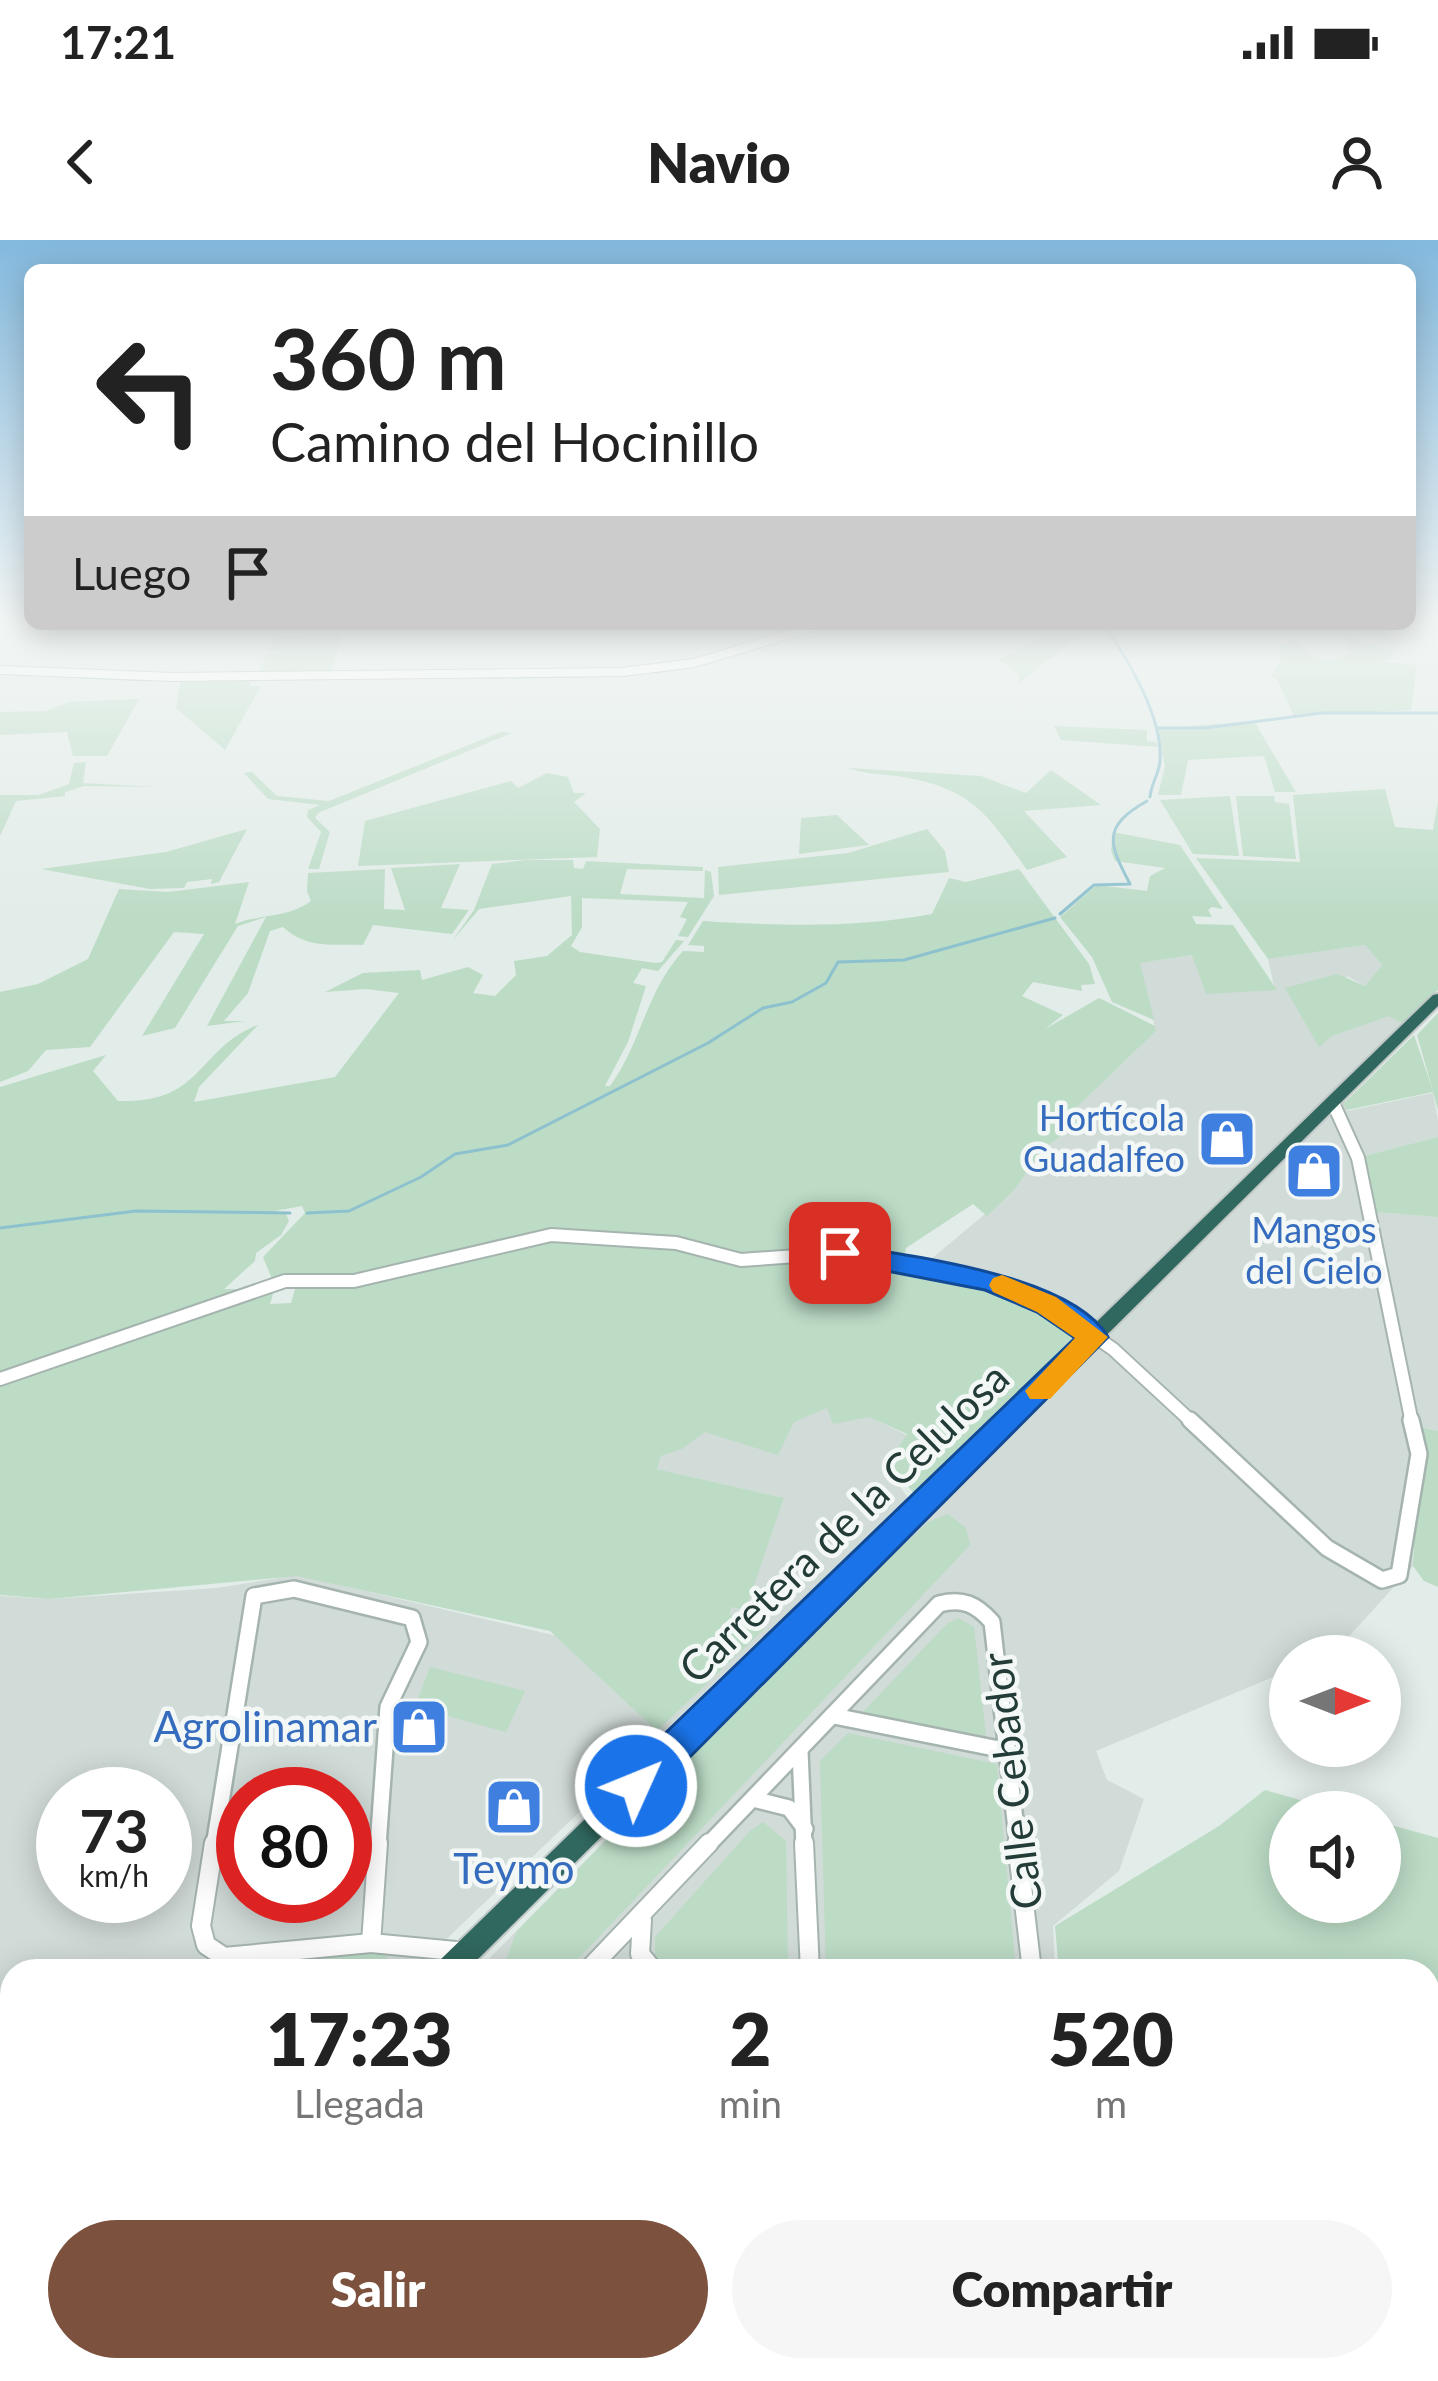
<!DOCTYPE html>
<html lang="es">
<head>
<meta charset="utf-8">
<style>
	:root { --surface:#fff; --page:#f6f6f6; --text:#222; --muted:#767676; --accent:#7c513e }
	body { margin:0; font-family:Lato,sans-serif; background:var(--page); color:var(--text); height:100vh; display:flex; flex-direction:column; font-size:45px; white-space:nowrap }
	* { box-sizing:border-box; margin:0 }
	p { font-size:39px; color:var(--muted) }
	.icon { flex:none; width:66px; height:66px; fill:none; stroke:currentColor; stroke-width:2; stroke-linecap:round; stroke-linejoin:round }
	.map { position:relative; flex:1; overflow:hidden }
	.side { position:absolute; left:0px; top:1719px; width:1440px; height:423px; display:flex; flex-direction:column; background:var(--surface); border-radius:36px 36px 0 0; box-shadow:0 6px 30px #0003 }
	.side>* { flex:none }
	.guide { position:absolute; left:24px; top:24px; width:1392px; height:366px; border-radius:18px; box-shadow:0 6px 30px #0003; background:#fff; color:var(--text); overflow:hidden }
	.needle { width:78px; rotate:90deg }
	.buttons { position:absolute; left:1269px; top:1395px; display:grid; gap:24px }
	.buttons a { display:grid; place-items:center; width:132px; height:132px; border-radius:50%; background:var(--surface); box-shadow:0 6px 30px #0003; font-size:60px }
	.speed { position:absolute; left:36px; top:1527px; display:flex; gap:24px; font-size:60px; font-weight:700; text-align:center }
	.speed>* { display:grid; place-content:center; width:156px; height:156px; border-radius:50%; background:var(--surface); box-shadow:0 6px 30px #0003; line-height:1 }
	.speed small { font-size:30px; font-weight:400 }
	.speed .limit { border:18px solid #d22; background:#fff; color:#111 }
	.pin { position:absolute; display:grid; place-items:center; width:102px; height:102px; color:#fff; margin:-51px; border-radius:24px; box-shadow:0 6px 18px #0006 }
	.me { position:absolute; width:132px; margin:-66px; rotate:46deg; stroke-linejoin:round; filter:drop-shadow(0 0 9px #0008) }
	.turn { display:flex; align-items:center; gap:42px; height:252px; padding:0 48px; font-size:54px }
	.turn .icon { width:156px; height:156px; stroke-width:2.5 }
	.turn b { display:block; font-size:84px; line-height:102px }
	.then { display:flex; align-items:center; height:114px; padding:0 48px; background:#0003; gap:24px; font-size:45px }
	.eta { display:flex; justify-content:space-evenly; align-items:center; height:204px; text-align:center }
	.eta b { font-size:72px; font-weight:800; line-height:84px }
	.button { display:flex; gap:24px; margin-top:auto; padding:24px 48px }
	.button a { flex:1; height:138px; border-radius:72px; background:var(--accent); color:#fff; font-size:48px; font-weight:800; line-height:138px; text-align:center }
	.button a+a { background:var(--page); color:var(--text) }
	.status { display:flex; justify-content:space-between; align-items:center; height:84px; padding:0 60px; background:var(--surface); direction:ltr }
	.status svg { height:33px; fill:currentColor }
	header { display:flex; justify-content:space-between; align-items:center; height:156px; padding:0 48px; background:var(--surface); font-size:54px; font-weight:800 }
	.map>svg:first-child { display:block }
	.built { fill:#d1dbd7; fill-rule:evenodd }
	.green { fill:#bcdcc6 }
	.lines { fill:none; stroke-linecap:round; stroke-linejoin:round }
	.stream { stroke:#8dc1ce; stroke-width:3 }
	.minor-far3-casing { stroke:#a5b4af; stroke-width:10 }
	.minor-far2-casing { stroke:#a5b4af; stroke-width:16 }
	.minor-far1-casing { stroke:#a5b4af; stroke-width:20 }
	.minor-casing { stroke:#a5b4af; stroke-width:22 }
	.highway-casing { stroke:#c1c8c7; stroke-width:4 }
	.minor-far3 { stroke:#fff; stroke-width:8 }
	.minor-far2 { stroke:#fff; stroke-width:12 }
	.minor-far1 { stroke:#fff; stroke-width:15 }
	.minor { stroke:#fff; stroke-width:18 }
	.highway { fill:#30675e; fill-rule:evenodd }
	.route { fill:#1a73e8; stroke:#114b97; stroke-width:3 }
	.slow { fill:#f59e0b }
	.labels { text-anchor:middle; stroke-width:9; stroke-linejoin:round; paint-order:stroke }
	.shop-label { font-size:36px; fill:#366cbe; stroke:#f3f8f6; text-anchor:end }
	.near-street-label { font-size:42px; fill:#233c37; stroke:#f3f8f6 }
	.near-shop-label { font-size:42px; fill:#366cbe; stroke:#f3f8f6; text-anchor:end }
</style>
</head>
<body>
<div class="status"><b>17:21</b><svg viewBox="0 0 49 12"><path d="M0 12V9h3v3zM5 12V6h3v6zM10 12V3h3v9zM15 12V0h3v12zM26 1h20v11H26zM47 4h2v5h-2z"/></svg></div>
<header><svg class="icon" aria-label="back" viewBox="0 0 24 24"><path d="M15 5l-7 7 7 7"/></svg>Navio<svg class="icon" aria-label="person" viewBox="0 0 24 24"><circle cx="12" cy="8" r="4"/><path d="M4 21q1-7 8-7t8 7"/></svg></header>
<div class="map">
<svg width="1438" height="2141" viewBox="0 0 1438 2141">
	<rect width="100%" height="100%" fill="#e2ece8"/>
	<!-- built -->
	<g class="built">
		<path d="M1365,705L1382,725L1365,746L1347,736L1332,796L1390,775L1402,783L1341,846L1347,871L1433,853L1438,881V897L1364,916L1374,972L1438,977V1191L1421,1187L1412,1289L1413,1326L1342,1404L1319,1416H1290V1430L1096,1511L1107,1540L1144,1559L1119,1631L1053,1686L1055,1731H477L942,1258L1088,1085L1040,1053L930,1020L1015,949L1043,909L1086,878L1074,870L1156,791L1139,723L1193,715L1275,750L1268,719Z"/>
		<path d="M828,1167L869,1177L907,1195L886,1227L908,1258L413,1731H12V2126L0,2138V1356L50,1359L217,1348L297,1335L557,1396L604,1324L744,1371L784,1258L657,1229L661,1216L681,1209L705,1192L735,1199ZM63,1554H165V1656H63ZM243,1554H345V1656H243Z"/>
		<path d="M79,2130H1057V2141H68Z"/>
	</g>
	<!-- green -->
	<g class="green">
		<path d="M1055,393L1081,395L1019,443V436L999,419Z"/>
		<path d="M342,394L331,433H258L267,413L277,412L269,411L275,397Z"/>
		<path d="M1347,396L1395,413L1389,420L1378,421L1417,425L1411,470L1294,476L1277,439L1271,437L1281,419L1280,406L1294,400C1313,416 1326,429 1349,413Z"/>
		<path d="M251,441L249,446H261L225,510L176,468L180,442Z"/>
		<path d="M139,459L107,516H73L67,492L0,495V472L46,471L69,462Z"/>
		<path d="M1254,481L1296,552H1275L1264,516L1188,520L1181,555H1158L1165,526L1157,489Z"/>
		<path d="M1054,486L1147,490V501L1156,502L1158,507L1061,500Z"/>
		<path d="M501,492L512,493L318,573L315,578L330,592L319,629H308L321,592L307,577L308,570L320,565L268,559L244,533L252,532L277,556L329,561Z"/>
		<path d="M86,522L83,543L156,547L84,546L65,552V556L16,561L0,596V555H39L69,544L74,523Z"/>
		<path d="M848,528L981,536L1026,553L1051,530L1101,565L1024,571L1067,617L1027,630C988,575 973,549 903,537C885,534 863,534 848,528Z"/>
		<path d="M547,533L568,537L574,553H586L574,562L600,589L597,617L358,626L365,581L511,541L518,548Z"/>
		<path d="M1385,549L1395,587L1433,590L1438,561V750L1402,783L1389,776L1332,796L1319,807L1285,748L1337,734L1365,746L1382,725L1365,705L1268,719L1196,618L1300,622L1293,555Z"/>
		<path d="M1230,556L1239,616L1193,614L1160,560Z"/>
		<path d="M1236,556H1274L1275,562L1289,564L1296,619L1243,616Z"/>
		<path d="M837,575L869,605L799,614L801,578Z"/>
		<path d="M247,589L219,642L211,644L212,639L187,642L184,648L150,649L41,629L166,612Z"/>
		<path d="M927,589L945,611L949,632L719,655L718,627L848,613Z"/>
		<path d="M1113,592L1180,605L1223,669L1212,667L1208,670L1212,677L1192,676L1196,684L1233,685L1277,750L1206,754L1192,715L1140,723L1154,780L1112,762L1092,717L1060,677L1097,645L1147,651L1150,636L1165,628L1115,621L1111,611Z"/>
		<path d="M526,620H573L574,628L583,629L586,621L703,627V631L627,629L620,654L704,658L705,630L711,632L714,656L688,697L678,696L687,679L680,677L688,662L582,658V687L571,706L580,712L655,723L662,722L676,700L684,701L658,731L642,728L633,743L646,746L628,802L605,846H610C642,802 646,751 683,711L704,712V706L688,705L703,681C782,686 856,688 932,674L949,638L966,642L1019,629L1089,724L1095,744L1081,745L1082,751L1033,742L1022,756L1063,775L1045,789L1099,758L1155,786L1156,791L1074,870L1087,877L1043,909L1015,949L987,976L973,964L906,1008L903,1019L750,1016L600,993L354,1035L272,1039L263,1017L305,973L302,966L275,971L286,974L289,981L281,995L256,1013L255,1021L224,1049H246L0,1135V847L106,815L93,831L118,861C204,864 196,809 258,785L199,847L194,862L335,837L399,753L366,749L325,752L363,733L420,730L422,740L468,727L483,735L473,753L495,756L516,735L514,721L547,716L572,695L571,656L479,669L453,700L474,670L492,624Z"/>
		<path d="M460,624L441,668L469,670L452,694L373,685L363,705C332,704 307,709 283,687L270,691L248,753L224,781H245L207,786L266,677L238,686L175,788L142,796L204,694L174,692L90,807L46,810L28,831L0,842V752L38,744L88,719L119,649L168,652L249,642L235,684C260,674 289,678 311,661L307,651L308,633L385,629L384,669L405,670L391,628Z"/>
		<path d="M1438,773V870L1433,852L1347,870L1343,864L1414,795L1433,851L1417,795Z"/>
		<path d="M1438,897V977L1374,972L1364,916Z"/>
		<path d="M550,998L675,1008L744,1025L842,1019L950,1034L1025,1059L1079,1092L916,1256L893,1228L886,1227L907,1194L869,1177L833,1184L827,1168L794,1182L778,1215L705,1192L682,1209L661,1216L657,1229L784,1258L745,1371L732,1367L729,1374L764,1389L657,1491L550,1391L297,1336L50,1359L0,1355V1144L275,1047L270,1064L291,1063L296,1046Z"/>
		<path d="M1420,1187L1438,1191V1347L1424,1341L1413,1326Z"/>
		<path d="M948,1274L966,1288L970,1305L578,1719L543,1731H513L505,1722L517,1691L804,1399L928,1282Z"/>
		<path d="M958,1378L974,1387L986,1496L862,1473L947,1384Z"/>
		<path d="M430,1427L525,1451L506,1492L415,1467Z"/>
		<path d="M848,1493L997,1524L1016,1731H826L820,1521Z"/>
		<path d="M1265,1550L1343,1572H1290V1662H1380V1582L1438,1598V2141H1061V2130H1428V1731H1059L1055,1686L1219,1586Z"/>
		<path d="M763,1582L786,1601L788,1731H696L655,1720V1697L750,1591Z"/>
		<path d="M365,1707L383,1711L395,1731H151Z"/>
		<path d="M68,2130H211L207,2141H57Z"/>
		<path d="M520,2130H742L740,2141H518Z"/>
		<path d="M790,2130H1004L1003,2141H788Z"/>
	</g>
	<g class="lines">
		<!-- stream -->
		<g class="stream">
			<path d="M1093,384L1105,389"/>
			<path d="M1108,390C1130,424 1163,478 1160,521C1159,534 1151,544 1150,557"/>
			<path d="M755,401L811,384"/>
			<path d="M656,432L680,428"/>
			<path d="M81,437L151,440"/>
			<path d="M478,437H505"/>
			<path d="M514,437L583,436"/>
			<path d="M1158,488H1205L1322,473H1438"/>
			<path d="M1060,674L1094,645L1130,644C1109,604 1101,587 1147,561"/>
			<path d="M307,973L349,971L421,937L455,914L508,905L708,803L763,768L792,762L826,743L838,722L904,720L1055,678"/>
			<path d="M0,988L136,971L290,973"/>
		</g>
		<defs>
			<path id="minor-far3" d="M0,430L172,437L623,432L694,423L824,384"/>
			<g id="minor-far2">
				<path d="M1333,863L1358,918L1412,1183"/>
				<path d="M0,1139L285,1041H354L551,995L676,1003L741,1020L840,1013L962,1034L1047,1064L1113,1109L1193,1183"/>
			</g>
			<g id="minor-far1">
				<path d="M1190,1180L1327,1308L1382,1340L1399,1335L1419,1214L1411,1180"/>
				<path d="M834,1476L1009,1511"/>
				<path d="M800,1511L804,1606"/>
				<path d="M753,1559L789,1568L805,1589"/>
				<path d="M214,1606L254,1356L294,1349L412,1378L419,1402L388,1467L378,1606"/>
				<path d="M707,1606L939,1364C963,1358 976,1364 992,1382L1018,1606"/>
			</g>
			<g id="minor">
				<path d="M214,1603L201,1686L206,1705L224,1717L371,1703"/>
				<path d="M804,1603L810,1731"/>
				<path d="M1017,1603L1032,1731"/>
				<path d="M642,1680L640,1714L654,1731"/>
				<path d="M371,1703L466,1712L475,1731"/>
				<path d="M371,1703L378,1603"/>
				<path d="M587,1731L709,1603"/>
				<path d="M1028,2130V2141"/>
				<path d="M230,2141L234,2130"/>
				<path d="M496,2141L498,2130"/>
				<path d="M764,2141L765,2130"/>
			</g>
			<g id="highway">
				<path d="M1438,754V766L466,1731H434L438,1722L1433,755Z"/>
				<path d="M15,2130H52L48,2141H10Z"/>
			</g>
		</defs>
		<!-- minor-far3 casing -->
		<use href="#minor-far3" class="minor-far3-casing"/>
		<!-- minor-far2 casing -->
		<use href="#minor-far2" class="minor-far2-casing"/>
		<!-- minor-far1 casing -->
		<use href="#minor-far1" class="minor-far1-casing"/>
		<!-- minor casing -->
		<use href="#minor" class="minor-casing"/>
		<!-- highway casing -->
		<use href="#highway" class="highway-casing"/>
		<!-- minor-far3 -->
		<use href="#minor-far3" class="minor-far3"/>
		<!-- minor-far2 -->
		<use href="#minor-far2" class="minor-far2"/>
		<!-- minor-far1 -->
		<use href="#minor-far1" class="minor-far1"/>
		<!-- minor -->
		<use href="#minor" class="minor"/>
		<!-- highway -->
		<use href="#highway" class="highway"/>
	</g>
	<!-- sky -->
	<linearGradient id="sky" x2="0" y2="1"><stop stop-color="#83b9de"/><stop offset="0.56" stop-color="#f2f6f5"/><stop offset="1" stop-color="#f2f6f5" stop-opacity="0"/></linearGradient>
	<rect width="1438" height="677" fill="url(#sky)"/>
	<!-- route -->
	<path class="route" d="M840,1004C907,1016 1071,1034 1108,1097L649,1558L636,1564L624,1558L618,1546L624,1533L1075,1098L1037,1072L985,1050L830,1020L827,1013Z"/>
	<!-- slow -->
	<path class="slow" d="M1002,1035L1056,1057L1108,1097L1050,1159H1030L1025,1151L1075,1098L1037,1072L993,1052L989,1045L993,1038Z"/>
	<!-- icons -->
	<defs>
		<symbol id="shop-square" viewBox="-11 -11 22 22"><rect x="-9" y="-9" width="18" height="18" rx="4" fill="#3f7fe0" stroke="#f3f8f6"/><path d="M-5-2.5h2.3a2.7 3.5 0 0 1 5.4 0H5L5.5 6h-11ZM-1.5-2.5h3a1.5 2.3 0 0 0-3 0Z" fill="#fff"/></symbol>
	</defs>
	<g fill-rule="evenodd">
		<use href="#shop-square" x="1194" y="866" width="66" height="66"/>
		<use href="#shop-square" x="1281" y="898" width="66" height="66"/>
		<use href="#shop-square" x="386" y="1454" width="66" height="66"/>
		<use href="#shop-square" x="481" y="1534" width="66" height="66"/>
	</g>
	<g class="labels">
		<!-- shop labels -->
		<g class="shop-label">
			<text x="1185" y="891">Hortícola<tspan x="1185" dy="41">Guadalfeo</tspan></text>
			<text x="1314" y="1003" text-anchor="middle">Mangos<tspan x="1314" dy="41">del Cielo</tspan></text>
		</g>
		<!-- near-street labels -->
		<g class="near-street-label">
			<text transform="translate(844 1283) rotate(-44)" y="15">Carretera de la Celulosa</text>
			<text transform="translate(1012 1541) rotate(-97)" y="15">Calle Cebador</text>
		</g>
		<!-- near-shop labels -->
		<g class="near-shop-label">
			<text x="377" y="1502">Agrolinamar</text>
			<text x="514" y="1644" text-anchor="middle">Teymo</text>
		</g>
	</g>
</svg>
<div class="buttons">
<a><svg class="needle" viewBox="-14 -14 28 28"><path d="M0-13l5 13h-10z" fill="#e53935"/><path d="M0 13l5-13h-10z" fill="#767676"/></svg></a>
<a><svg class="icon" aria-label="sound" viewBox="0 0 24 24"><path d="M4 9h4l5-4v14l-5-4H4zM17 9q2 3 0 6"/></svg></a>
</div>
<div class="speed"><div>73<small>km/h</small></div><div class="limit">80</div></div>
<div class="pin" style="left:840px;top:1013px;background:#d93025"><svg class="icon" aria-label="arrive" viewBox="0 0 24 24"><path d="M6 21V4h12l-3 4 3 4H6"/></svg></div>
<svg class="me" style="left:636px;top:1546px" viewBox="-20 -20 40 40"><circle r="17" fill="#1a73e8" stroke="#fff" stroke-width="3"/><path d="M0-11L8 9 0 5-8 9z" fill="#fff"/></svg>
<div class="guide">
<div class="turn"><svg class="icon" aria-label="left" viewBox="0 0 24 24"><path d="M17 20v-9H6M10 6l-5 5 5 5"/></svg><div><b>360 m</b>Camino del Hocinillo</div></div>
<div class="then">Luego<svg class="icon" aria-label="arrive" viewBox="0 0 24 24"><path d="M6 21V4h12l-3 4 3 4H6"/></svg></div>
</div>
<section class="side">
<div class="eta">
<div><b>17:23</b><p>Llegada</p></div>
<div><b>2</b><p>min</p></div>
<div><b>520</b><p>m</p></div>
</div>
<div class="button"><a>Salir</a><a>Compartir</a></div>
</section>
</div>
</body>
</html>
